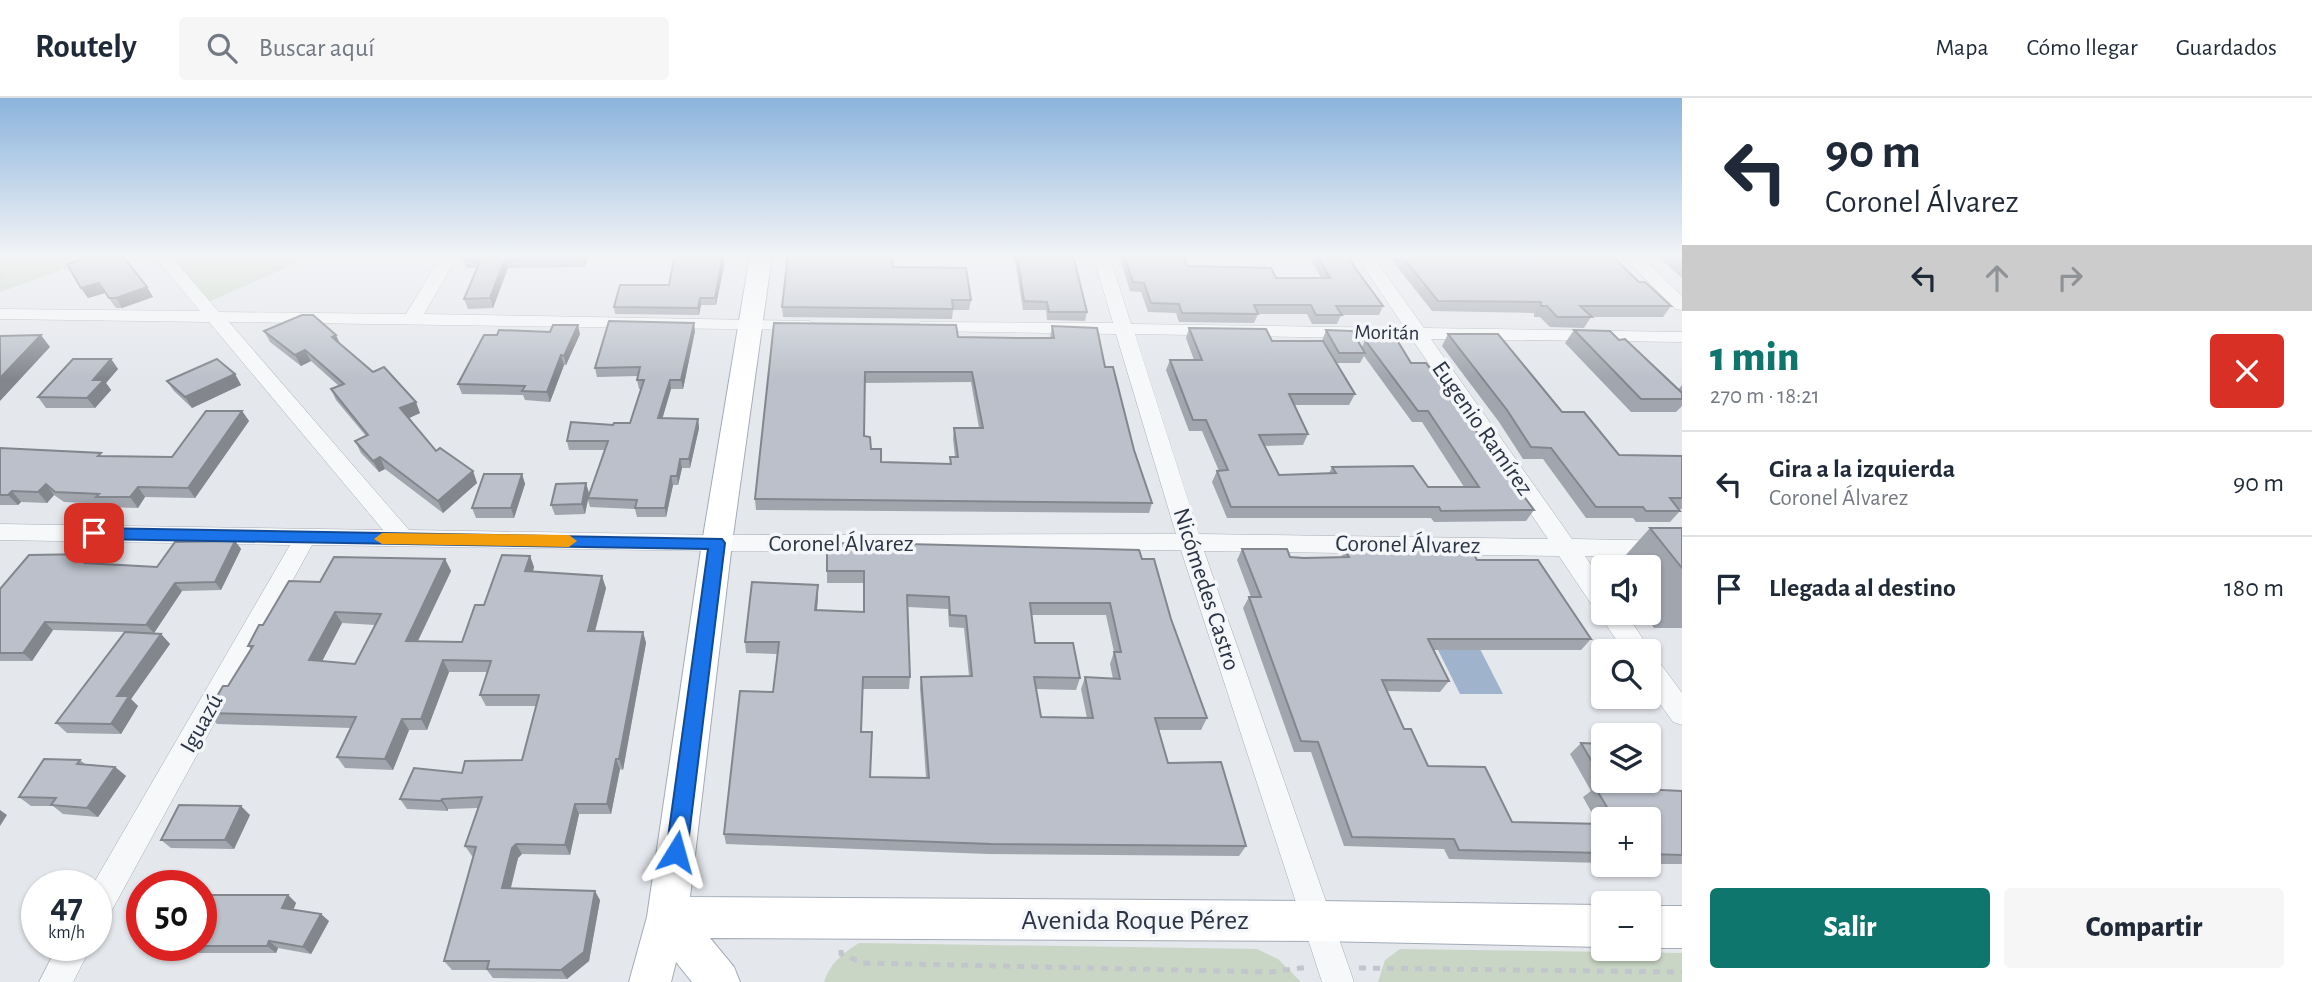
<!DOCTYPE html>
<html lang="es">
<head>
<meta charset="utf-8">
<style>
	:root { --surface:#fff; --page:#f6f6f7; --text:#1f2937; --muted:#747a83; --line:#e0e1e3; --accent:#0f766e }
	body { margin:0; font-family:"Alegreya Sans",sans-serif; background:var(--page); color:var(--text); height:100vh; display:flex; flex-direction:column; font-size:26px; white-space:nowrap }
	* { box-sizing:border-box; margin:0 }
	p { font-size:23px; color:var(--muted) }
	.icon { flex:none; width:38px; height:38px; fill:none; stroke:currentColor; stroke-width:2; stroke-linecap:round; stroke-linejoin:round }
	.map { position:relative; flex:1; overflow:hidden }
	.details { display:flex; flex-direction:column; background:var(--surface); width:630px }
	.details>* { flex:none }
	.banner { background:#fff; color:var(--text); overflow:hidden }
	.controls { position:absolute; left:1591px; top:457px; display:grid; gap:14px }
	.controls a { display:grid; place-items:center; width:70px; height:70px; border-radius:7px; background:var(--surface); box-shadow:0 2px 5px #0004; font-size:35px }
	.speed { position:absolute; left:21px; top:772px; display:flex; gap:14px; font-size:35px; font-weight:700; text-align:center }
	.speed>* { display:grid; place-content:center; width:91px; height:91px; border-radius:50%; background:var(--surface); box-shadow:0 2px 5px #0004; line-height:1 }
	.speed small { font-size:18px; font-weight:400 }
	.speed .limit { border:10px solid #d22; background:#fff; color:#111 }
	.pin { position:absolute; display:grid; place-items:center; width:60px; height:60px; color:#fff; margin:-30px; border-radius:14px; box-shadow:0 4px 10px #0006 }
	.me { position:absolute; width:77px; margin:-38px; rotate:8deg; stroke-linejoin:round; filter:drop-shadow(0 0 5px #0008) }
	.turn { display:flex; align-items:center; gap:24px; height:147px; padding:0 28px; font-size:32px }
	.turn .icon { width:91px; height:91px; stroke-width:2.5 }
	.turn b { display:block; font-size:49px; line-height:60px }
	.lanes { display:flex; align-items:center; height:66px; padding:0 28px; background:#0003; justify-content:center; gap:35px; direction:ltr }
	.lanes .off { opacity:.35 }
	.round { display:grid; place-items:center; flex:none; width:74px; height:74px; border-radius:7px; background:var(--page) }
	.summary { display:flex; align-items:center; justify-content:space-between; height:119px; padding:0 28px }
	h1 { font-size:42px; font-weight:800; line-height:52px; color:var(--accent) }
	.cta { display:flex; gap:14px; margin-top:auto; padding:14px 28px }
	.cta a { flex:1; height:80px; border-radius:7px; background:var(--accent); color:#fff; font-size:28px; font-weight:800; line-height:80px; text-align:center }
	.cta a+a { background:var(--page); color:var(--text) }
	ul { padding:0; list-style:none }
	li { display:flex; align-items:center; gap:21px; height:105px; padding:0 28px; border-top:2px solid var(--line) }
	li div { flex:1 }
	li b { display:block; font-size:26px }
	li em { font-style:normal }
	header { display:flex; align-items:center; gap:42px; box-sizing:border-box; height:98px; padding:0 35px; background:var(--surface); border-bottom:2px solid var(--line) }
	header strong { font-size:33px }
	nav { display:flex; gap:38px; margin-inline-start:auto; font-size:24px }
	.search { width:490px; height:63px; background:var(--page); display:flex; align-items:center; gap:18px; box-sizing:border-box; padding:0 24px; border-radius:7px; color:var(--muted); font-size:26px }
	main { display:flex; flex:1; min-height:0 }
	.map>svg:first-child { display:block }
	.green { fill:#c9d6c5 }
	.water { fill:#9fb4cc }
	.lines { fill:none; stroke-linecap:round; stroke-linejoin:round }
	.minor-casing { stroke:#a9aeb7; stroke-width:1 }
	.major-casing { stroke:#a3abb8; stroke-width:2 }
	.path-far1 { stroke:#c2c5cb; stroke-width:3.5; stroke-dasharray:4.5 4.5; stroke-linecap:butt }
	.path { stroke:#c2c5cb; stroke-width:5; stroke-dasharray:7 7; stroke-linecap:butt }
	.minor { fill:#f7f8fa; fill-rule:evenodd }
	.major { fill:#fff; fill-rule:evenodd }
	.wall { fill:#a1a5ae; fill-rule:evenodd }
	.shaded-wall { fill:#83868d }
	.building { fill:#bbc0ca; stroke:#83868d; stroke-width:2; fill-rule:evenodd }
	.route { fill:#1a73e8; stroke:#114b97; stroke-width:2 }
	.slow { fill:#f59e0b }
	.labels { text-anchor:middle; stroke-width:7; stroke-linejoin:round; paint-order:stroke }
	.far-street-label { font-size:21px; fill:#2b3445; stroke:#f4f6f9 }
	.street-label { font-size:24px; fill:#2b3445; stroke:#f4f6f9 }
	.near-street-label { font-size:28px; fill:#2b3445; stroke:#f4f6f9 }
</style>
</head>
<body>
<header>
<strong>Routely</strong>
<div class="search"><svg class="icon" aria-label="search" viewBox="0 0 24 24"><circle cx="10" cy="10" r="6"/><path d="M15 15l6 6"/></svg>Buscar aquí</div>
<nav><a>Mapa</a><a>Cómo llegar</a><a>Guardados</a></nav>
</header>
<main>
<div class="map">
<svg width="1682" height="884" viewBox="0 0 1682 884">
	<rect width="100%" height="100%" fill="#e4e7ec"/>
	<!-- green -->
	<g class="green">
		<path d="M0,157H104L0,194Z"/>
		<path d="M151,157H315L199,208Z"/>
		<path d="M859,845L1257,851L1278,861L1301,884H824C830,865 843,855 859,845Z"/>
		<path d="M1400,851L1682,855V884H1378L1385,862Z"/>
	</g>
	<!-- water -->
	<path class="water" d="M1480,551L1503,596H1460L1438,552Z"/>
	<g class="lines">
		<defs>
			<g id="minor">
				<path d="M153,157H170L219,214L406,216L442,157H458L424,216L810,223L813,227L804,232L229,224L409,432L717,437L1176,436L1116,236L926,233L920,232L917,228L920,224L1113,225L1093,157H1109L1131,226L1405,230L1356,157H1372L1424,230L1682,234V244L1431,241L1572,441L1682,443V459L1585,458L1603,484V514H1625L1651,553L1648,557V553H1624L1602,521L1600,511L1594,510L1559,458L1204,453L1354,884H1322L1181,452L717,453L312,447L107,821L96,825V788H92L290,447L0,442V426L383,432L209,224L0,221V211L200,213ZM1135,236L1412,241L1548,441L1199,436Z"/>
				<path d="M1621,157H1639L1682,198V212L1676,211Z"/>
				<path d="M1648,558L1657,561L1682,595V627L1673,624L1648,589Z"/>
				<path d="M58,847H92L73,884H39Z"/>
			</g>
			<g id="major">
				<path d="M750,157H772L732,445L690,799L1319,803L1603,807V849L1319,843L710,840L734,869L740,884H692L676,864L671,884H629L647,819L702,445Z"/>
				<rect x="1648" y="808" width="34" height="42"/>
			</g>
		</defs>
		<!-- minor casing -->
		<use href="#minor" class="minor-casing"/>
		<!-- major casing -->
		<use href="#major" class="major-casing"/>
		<!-- path-far1 -->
		<path class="path-far1" d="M0,179L26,157"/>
		<!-- path -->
		<g class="path">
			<path d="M841,852V856L863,865L1270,874L1309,869"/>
			<path d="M1359,870L1682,874"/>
		</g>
		<!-- minor -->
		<use href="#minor" class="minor"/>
		<!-- major -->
		<use href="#major" class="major"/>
	</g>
	<!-- wall -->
	<g class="wall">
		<path d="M589,157L584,169L508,170L493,210L468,211L464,201L477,170H466L463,161Z"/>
		<path d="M1014,157H1073L1087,214L1085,223L1047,222L1046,212H1023Z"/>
		<path d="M1119,157H1183L1187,168L1276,180H1321L1309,157H1348L1356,171L1383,208L1379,217H1341L1337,226H1312L1307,216H1258L1254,225L1179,224L1176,215L1148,214L1141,194L1130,193Z"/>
		<path d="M1388,157H1611L1639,184L1671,208L1663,219H1591L1584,230L1550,229L1540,219H1534V215L1432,213Z"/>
		<path d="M1656,157H1682V180Z"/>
		<path d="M724,168L716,207H701L699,217L615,216L614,209L669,187Z"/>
		<path d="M893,169L971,202L969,212H953L952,221L783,219L782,209Z"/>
		<path d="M147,189L153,199L122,210H116L105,195L88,200L81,190Z"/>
		<path d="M774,225L958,239L1050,240L1052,228L1105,269L1152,405L1149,415L756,412L755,401ZM971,284L979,330H954L953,341L955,359H950V366L881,364L871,351L864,338L865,285Z"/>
		<path d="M1189,230L1272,243H1322L1326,232L1362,249L1365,242L1411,265L1534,412L1526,423L1434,424L1431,420H1227L1212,384L1217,373H1219L1202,333H1189L1166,272L1170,262H1194L1186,240ZM1364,258L1412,324H1422L1464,389H1428L1332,369L1329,375L1279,377L1264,348L1303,347L1308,336L1294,307H1349L1355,296L1336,265H1360Z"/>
		<path d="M1574,232L1619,242L1678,292L1682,287V308L1676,314H1631L1565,245Z"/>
		<path d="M264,233L341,246L420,315L409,320L436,353L473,373L477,385L443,415L385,371L379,374L361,355L355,343L366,338L336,302L331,291L339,288L311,263L301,268L270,244Z"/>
		<path d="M695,233L683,291H671L662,320L698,321L699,330L690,370H682L678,387H673L666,419H637L635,411L590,409L588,402L585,416L555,417L551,407L586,385L589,395L605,352H569L567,343L613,327L630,325L641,291H639L637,282L638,278L597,279L595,270Z"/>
		<path d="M580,236L566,267H564L550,304L525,302L523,297L462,296L458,286Z"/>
		<path d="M1448,236L1562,314L1619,357L1682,358V411H1679L1680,413L1670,424H1636L1633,420H1586L1543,361H1523L1499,324L1442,248Z"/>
		<path d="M111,261L118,271L106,285L111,292L95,310H46L38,299Z"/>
		<path d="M235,276L241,287L192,310L174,293L167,283Z"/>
		<path d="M242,313L249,323L195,400L145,399L138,410L104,409L102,406L64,404L54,397L47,405L21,404L18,407H0V350L103,358L172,359Z"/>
		<path d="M522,376L525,386L514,420H476L472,410Z"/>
		<path d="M1650,430H1682V530H1654L1643,514H1648V469H1615Z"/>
		<path d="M235,443L241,451L221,492L182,493L154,535L161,536L170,546L131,601L138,608L121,636L67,635L56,625L124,534L53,532L32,563H0V491L99,465L98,466L157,469Z"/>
		<path d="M827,445L1142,461L1171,521L1207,620L1201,632H1159L1168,665L1246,748L1239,758L988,756L726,746L724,736L773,594L777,556L746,555L745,544L818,487L817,512L863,514V485H827ZM908,509L948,511L949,529L964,530L969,578L921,579L920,590L926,680L870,679L861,634L862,591H909L910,579ZM1032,517H1106L1114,554L1110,566L1113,581L1085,579L1081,591L1087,620L1041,619L1036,591L1076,592L1080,580L1035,545Z"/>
		<path d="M1242,451L1290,459H1341L1345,453L1477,462L1591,541L1581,552H1434L1449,583L1440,594L1386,593L1404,631L1428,668L1512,724L1598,726L1583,699L1591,693L1570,656L1581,645L1641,691L1682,693V766H1648V721H1603V765L1449,761L1444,751L1344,748L1311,654H1294L1243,510L1249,499H1251L1237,462Z"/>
		<path d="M530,458L534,469L533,474L606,490L595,533L643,534L646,545L623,672L620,671L611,716H579L570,757L522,756L518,760L511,790L600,802L589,863L567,881L493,880L487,872H452L444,863L473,758H472L465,748L478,710L448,711V713L407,711L400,701L462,675L522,662L536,608H486L480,597L487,574H449L427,632H409L393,672L345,670L337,659L351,630L217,626L207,615L228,588L251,551L248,548L263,527L320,484L445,461L451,473L418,543L462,544L484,507ZM342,525L375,527L355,566L322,563Z"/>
		<path d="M80,662L85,666L115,669L126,678L98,719L63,716L53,708H31L19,699Z"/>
		<path d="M250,717L234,751L171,750L161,742Z"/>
		<path d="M288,797L296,805L293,812L329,823L311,856L278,850L276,855H188L178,848Z"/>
	</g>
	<!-- shaded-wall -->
	<g class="shaded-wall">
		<path d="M583,157H589L584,169L582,160Z"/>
		<path d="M723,157L724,168L716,207L715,200Z"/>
		<path d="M505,161L508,170L493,210L490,200Z"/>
		<path d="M99,185L105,195L88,200L81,190Z"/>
		<path d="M147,189L153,199L122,210L116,200Z"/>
		<path d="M700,200L701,207L699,217L698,210Z"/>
		<path d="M694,225L695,233L683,291L681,282Z"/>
		<path d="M578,227L580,236L566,267L564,258Z"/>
		<path d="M41,237L50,249L0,303V280Z"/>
		<path d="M336,237L341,248L332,239Z"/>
		<path d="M305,252L311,263L301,268L295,257Z"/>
		<path d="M561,257L564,267L550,304L547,294Z"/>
		<path d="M111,261L118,271L106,285L111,292L95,310L87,300L93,282Z"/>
		<path d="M235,276L241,287L192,310L185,299Z"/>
		<path d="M670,282L671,291L660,329L658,320Z"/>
		<path d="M416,304L420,315L405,322L400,310Z"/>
		<path d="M242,313L249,323L195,400L188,390Z"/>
		<path d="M698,321L699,330L690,370L689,361Z"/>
		<path d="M380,359L385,371L379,374L373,363Z"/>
		<path d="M680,361L682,370L678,387L677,378Z"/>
		<path d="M473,373L477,385L443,415L438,403Z"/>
		<path d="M522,376L525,386L514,420L511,410Z"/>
		<path d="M671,378L673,387L666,419L665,410Z"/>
		<path d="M586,385L589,396L585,416L582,406Z"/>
		<path d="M46,386L54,397L47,405L38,394Z"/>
		<path d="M138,389L145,399L138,410L130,399Z"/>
		<path d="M12,393L21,404L18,407L8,397Z"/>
		<path d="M235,443L241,451L221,492L215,484Z"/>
		<path d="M92,456L99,465L92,474L85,465Z"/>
		<path d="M530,458L534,469L529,485L525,473Z"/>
		<path d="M445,461L451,473L412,555L406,543Z"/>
		<path d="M602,478L606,490L592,545L588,533Z"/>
		<path d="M175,485L182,493L154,535L146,527Z"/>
		<path d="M818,487V499L816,524L815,512Z"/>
		<path d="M335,514L342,525L317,573L309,562Z"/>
		<path d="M45,524L53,532L32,563L23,555Z"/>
		<path d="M643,534L646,545L623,672L619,661Z"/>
		<path d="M161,536L170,546L131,601L138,608L121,636L111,626L117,598Z"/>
		<path d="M443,562L449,574L427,632L421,621Z"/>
		<path d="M402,621L409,632L393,672L385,661Z"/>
		<path d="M616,661L620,671L611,716L607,706Z"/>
		<path d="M115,669L126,678L98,719L87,710Z"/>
		<path d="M442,701L448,711V713L441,703Z"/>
		<path d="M575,706L579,716L570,757L565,747Z"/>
		<path d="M241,708L250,717L234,751L225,742Z"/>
		<path d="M0,712L7,717L0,728Z"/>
		<path d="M516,746L522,756L518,760L508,800L502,790L512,750Z"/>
		<path d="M595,793L600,802L589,863L567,881L561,872Z"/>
		<path d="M288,797L296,805L291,818L282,810Z"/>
		<path d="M321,816L329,823L311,856L303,849Z"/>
		<path d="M269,843L278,850L276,855L267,848Z"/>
	</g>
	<!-- building -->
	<g class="building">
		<path d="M95,157H122L147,189L116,200H109L99,185L81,190L67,166Z"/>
		<path d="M465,157H583L582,160L505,161L490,200L464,201L481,161H463Z"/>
		<path d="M675,157H723L715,200H700L698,210L614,209L620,187H669Z"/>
		<path d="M788,157H891L893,169L966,170L971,202H952L953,211L782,209Z"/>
		<path d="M1017,157H1073L1087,214H1049L1047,204L1024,203Z"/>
		<path d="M1124,157H1183L1187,168L1271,170L1276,180H1330L1317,157H1348L1356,171L1383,208H1336L1342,217H1316L1311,207H1254L1258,216L1182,215L1179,206L1151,205L1144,185L1133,184Z"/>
		<path d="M1401,157H1611L1639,184H1645L1671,208H1580L1592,219H1557L1547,208H1541V204L1438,203Z"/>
		<path d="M1676,157H1682V163Z"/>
		<path d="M302,217H313L336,237L332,239L373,274L384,269L416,304L400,310L436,353L440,350L473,373L438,403L380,359L373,363L355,343L368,337L331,291L344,286L305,252L295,257L264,233Z"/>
		<path d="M609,223L694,225L681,282H670L658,320L698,321L689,361H680L677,378H671L665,410H635L637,402L588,400L608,343H567L571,324L613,327L614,325H630L644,282H637L640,269L595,270Z"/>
		<path d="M774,225L956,227L958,239L1021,240H1054L1052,228L1097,230L1105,269H1113L1134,352L1152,405L755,401ZM865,274H972L983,330H954L958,359H950L951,366L881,364V351H871L870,339L864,338Z"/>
		<path d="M553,227H578L564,258L561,257L547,294L522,293L525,288L458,286L484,237H497L499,232L550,234Z"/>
		<path d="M1189,230L1266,231L1272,243H1323L1355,296H1289L1308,336L1259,337L1279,377L1336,375L1332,369L1413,368L1428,389H1479L1428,313H1418L1365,242H1397L1411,265H1426L1534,412L1441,413L1439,409H1231L1217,373L1228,372L1206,322H1193L1170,262H1202Z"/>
		<path d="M1326,232L1352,233L1365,255H1339Z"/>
		<path d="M1574,232L1610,233L1619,242L1625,241L1682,295V301H1641Z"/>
		<path d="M1448,236H1498L1562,314H1584L1619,357L1682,358V400H1670L1680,413H1646L1643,409H1596L1551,350L1531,349L1507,312Z"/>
		<path d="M41,237L0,280V238Z"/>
		<path d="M73,261H111L93,282H104L87,300L38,299Z"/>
		<path d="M217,261L235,276L185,299L167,283Z"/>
		<path d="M206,313H242L188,390L138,389L130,399H96L99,396L55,394L46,386L38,394L12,393L8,397H0V350L101,355L98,358L172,359Z"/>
		<path d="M484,376H522L511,410H472Z"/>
		<path d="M586,385L582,406L551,407L556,386Z"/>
		<path d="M1650,430H1682V470Z"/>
		<path d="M235,443L215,484L175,485L146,527L45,524L23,555H0V491L29,457L92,456L85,465L157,469L175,444Z"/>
		<path d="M827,445L907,446L1139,452L1142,461H1154L1171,521L1207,620H1155L1168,665L1221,664L1246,748L991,746L724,736L740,593L773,594L779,544H745L752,484L818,487L815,512L864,514V473H827ZM907,497L949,499L950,517L966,518L972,578L921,579L929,680L870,679L872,634H861L863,579H910ZM1030,505H1110L1121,554H1114L1120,581L1085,579L1093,620L1041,619L1034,579L1080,580L1073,545H1035Z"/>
		<path d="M1242,451H1287L1290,459L1304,460L1349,459L1345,453H1472L1477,462H1538L1591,541H1428L1449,583L1382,582L1404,631H1411L1428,668L1485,669L1512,724L1603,726V755L1459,752L1454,741L1352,739L1318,644L1301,643L1249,499H1261Z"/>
		<path d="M502,457L530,458L525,473L602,478L588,533L643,534L619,661H616L607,706H575L565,747L516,746L512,750L502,790L595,793L584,854L561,872L487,871L489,863H444L476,749L465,748L482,699L442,701L441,703L400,701L414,670L462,675L465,663L522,662L539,597H480L491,563L443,562L421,621H402L385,661L337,659L356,619L207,615L223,588H228L253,548H248L259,527H263L289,483L320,484L334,459L445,461L406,543L462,544L475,507H484ZM335,514L381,516L355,566L309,562Z"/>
		<path d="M125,534L161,536L117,598H129L111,626L56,625Z"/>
		<path d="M1581,645L1603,646V682H1636L1641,691L1682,693V757L1648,756V721H1614L1595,689H1607Z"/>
		<path d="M44,661L80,662L77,666L115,669L87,710L51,707L56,700L19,699Z"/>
		<path d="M179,707L241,708L225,742H161Z"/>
		<path d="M202,797H288L282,810L321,816L303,849L269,843L267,848H178L179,847H201V799Z"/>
	</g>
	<!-- sky -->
	<linearGradient id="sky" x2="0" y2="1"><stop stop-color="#8bb4dd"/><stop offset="0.56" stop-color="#f3f4f6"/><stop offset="1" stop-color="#f3f4f6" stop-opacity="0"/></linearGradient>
	<rect width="1682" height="281" fill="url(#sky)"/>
	<!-- route -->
	<path class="route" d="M94,430L722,441L725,445L687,754L684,761L676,764L669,761L666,754L708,451L94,441L86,435Z"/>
	<!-- slow -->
	<path class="slow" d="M382,435L569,437L577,443L569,449L382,446L374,441Z"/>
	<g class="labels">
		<!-- far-street labels -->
		<g class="far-street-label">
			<text transform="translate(1387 234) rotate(1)" y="7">Moritán</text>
		</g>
		<!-- street labels -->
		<g class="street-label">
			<text transform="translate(1483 330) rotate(55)" y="8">Eugenio Ramírez</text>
			<text x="841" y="453">Coronel Álvarez</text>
			<text transform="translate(1408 446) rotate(1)" y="8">Coronel Álvarez</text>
			<text transform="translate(1207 491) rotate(72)" y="8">Nicómedes Castro</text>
			<text transform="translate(201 625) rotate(-61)" y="8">Iguazú</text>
		</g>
		<!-- near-street labels -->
		<g class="near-street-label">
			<text x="1135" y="831">Avenida Roque Pérez</text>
		</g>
	</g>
</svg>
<div class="controls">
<a><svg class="icon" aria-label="sound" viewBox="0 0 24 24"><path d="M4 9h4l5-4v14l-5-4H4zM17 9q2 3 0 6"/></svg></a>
<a><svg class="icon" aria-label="search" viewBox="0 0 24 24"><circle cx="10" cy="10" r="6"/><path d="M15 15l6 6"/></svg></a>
<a><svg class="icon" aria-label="layers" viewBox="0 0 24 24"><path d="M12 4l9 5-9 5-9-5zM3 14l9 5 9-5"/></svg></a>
<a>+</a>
<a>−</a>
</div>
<div class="speed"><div>47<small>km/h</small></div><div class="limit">50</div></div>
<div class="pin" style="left:94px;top:435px;background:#d93025"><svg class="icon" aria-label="arrive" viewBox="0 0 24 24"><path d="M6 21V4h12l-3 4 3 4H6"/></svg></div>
<svg class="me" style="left:676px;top:754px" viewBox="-20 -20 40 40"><path d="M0-17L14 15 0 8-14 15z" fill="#1a73e8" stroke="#fff" stroke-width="4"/></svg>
</div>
<section class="details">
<div class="banner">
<div class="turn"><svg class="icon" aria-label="left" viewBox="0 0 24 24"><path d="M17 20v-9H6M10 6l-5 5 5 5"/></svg><div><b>90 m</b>Coronel Álvarez</div></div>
<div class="lanes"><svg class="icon" aria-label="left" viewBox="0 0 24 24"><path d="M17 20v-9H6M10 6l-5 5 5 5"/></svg><svg class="icon off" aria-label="ahead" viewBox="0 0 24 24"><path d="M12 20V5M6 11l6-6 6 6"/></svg><svg class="icon off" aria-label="right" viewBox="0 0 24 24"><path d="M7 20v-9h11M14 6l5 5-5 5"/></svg></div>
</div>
<div class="summary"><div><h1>1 min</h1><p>270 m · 18:21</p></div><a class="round" style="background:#d93025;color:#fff"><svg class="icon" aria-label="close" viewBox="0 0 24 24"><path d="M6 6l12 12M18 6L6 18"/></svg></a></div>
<ul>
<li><svg class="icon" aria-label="left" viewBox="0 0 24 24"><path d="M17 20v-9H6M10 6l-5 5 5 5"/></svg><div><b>Gira a la izquierda</b><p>Coronel Álvarez</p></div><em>90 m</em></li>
<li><svg class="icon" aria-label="arrive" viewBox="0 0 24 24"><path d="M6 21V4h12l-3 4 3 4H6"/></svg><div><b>Llegada al destino</b></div><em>180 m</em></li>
</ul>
<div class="cta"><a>Salir</a><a>Compartir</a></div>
</section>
</main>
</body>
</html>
